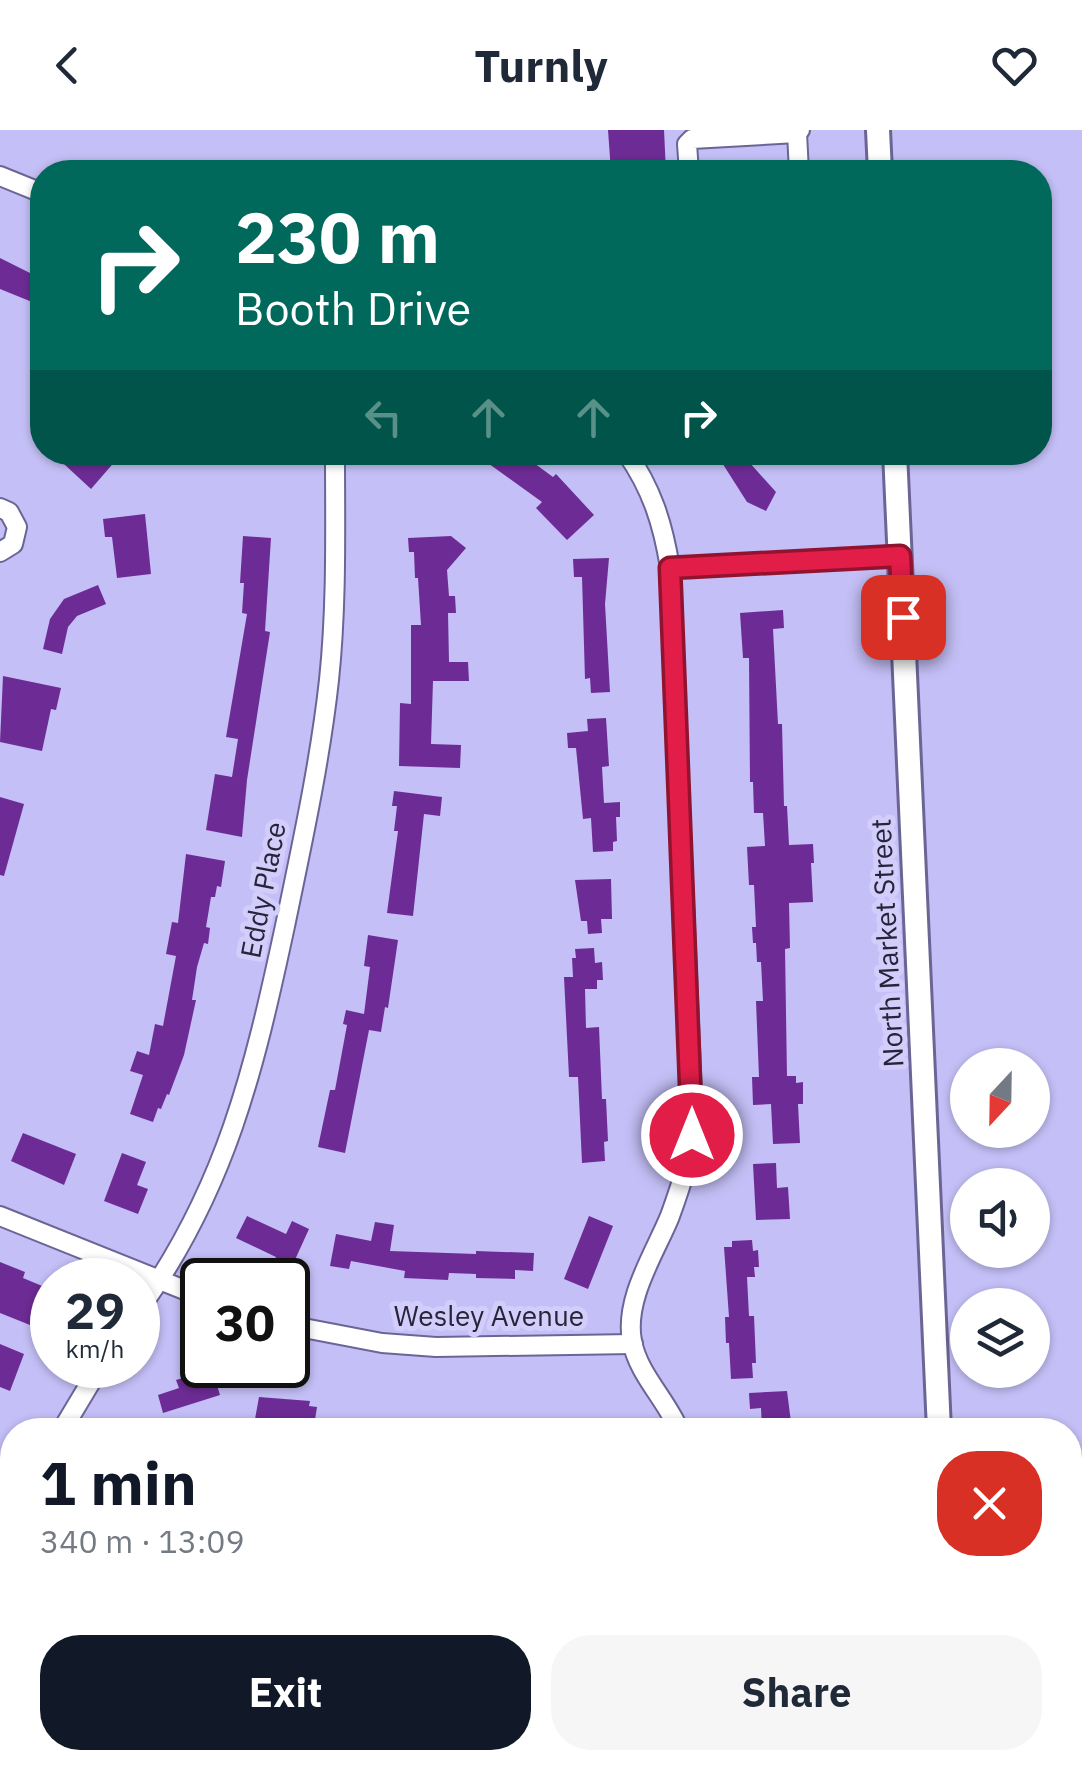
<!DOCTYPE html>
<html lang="en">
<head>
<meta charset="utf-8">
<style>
	:root { --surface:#fff; --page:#f6f6f7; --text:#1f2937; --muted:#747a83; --accent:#111827 }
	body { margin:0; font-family:"IBM Plex Sans",sans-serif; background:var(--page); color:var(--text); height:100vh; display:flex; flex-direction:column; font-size:38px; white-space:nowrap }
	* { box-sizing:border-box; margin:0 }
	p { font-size:32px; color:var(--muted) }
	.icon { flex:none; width:55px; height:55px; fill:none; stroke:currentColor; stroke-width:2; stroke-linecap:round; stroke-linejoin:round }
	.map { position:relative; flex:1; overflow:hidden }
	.sheet { position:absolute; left:0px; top:1288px; width:1082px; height:352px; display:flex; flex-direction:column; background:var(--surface); border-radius:40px 40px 0 0; box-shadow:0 2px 8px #0004 }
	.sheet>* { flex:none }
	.banner { position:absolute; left:30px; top:30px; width:1022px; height:305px; border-radius:40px; box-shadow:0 2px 8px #0004; background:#00695c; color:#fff; overflow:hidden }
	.needle { width:65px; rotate:202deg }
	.fabs { position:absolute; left:950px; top:918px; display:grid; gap:20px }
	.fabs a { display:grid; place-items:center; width:100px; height:100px; border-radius:50%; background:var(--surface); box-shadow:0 2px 8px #0004; font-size:50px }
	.speed { position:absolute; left:30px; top:1128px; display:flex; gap:20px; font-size:50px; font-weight:700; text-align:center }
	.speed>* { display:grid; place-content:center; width:130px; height:130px; border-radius:50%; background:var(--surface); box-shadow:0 2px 8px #0004; line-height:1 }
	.speed small { font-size:25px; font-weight:400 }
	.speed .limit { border:5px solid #111; border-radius:15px; background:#fff; color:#111 }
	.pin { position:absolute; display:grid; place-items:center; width:85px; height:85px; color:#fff; margin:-42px; border-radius:20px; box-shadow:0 5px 15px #0006 }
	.me { position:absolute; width:110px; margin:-55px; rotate:0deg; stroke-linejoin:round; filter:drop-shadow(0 0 8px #0008) }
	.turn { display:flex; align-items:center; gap:35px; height:210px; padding:0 40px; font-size:45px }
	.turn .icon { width:130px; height:130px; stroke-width:2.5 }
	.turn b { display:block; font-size:70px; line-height:85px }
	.lanes { display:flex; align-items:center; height:95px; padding:0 40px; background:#0003; justify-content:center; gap:50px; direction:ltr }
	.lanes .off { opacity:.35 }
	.round { display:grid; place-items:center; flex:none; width:105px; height:105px; border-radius:40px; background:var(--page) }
	.summary { display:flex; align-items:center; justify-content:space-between; height:170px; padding:0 40px }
	h1 { font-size:60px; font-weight:800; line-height:75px; color:var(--accent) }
	.cta { display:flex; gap:20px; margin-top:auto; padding:20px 40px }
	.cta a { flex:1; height:115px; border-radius:40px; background:var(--accent); color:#fff; font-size:40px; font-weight:800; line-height:115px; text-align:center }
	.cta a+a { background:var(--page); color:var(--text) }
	header { display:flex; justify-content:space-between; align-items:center; height:130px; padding:0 40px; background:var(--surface); font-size:45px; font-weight:800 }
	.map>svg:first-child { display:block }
	.building { fill:#6d2c95 }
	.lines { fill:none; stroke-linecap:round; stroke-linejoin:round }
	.minor-casing { stroke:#6b6596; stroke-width:22 }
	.major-casing { stroke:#6b6596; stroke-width:28 }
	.minor { stroke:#fff; stroke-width:18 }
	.major { stroke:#fff; stroke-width:22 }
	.route-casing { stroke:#92132f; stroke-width:25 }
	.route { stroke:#e11d48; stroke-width:18 }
	.labels { text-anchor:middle; stroke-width:10; stroke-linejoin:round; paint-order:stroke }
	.street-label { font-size:28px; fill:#272439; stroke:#d2cdfa }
</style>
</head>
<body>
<header><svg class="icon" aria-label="back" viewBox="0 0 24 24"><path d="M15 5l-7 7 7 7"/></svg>Turnly<svg class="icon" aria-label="heart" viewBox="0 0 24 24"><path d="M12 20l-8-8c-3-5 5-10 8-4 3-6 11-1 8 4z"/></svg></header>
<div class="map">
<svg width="1082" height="1639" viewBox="0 0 1082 1639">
	<rect width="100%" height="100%" fill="#c4bff6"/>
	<!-- building -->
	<g class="building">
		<path d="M608,0H664L666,42H611Z"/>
		<path d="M0,128L42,149V176L0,159Z"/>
		<path d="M51,322H110L117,329L91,359Z"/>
		<path d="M491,322H519L553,347L556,344L594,385L567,410L536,378L542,372L485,331Z"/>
		<path d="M728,322H753L749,332L776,362L766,381L747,372L719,328Z"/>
		<path d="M145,384L151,444L117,448L112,407H105L103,389Z"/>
		<path d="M243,406L271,408L265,501L270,502L247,650L242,707L206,700L215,644L232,647L238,609L226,607L247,484L242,483L244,453H240Z"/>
		<path d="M451,406L466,418L447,440L449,466H455L456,483H448L449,532H468L469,551H433L431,614L461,615L460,638L399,636L400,573L411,574V495H421L418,448H415L414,422H409L408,408Z"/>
		<path d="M609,428L605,474L610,562L591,563L590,548L585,549L582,447H574L573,429Z"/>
		<path d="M98,455L106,474L77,486L68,497L62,524L43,519L50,489L64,469Z"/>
		<path d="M783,480L784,498L773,499L778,594H782L784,676H787L789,715L813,714L814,733H811L813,772L789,773L790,818L785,819L787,946H796V953L803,952V974H798L800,1013L773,1014L771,974L753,975L752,947H759L756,871H763L761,832H757L756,813H753L752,797H756L754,755H749L747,717L765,716L763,683H754L753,652H750L749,528H743L740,483Z"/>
		<path d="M3,546L61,558L56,580L51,579L42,621L0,612Z"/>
		<path d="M606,588L609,636L602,637L604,673L620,672V687H616L617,711L613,712V721L593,722L591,688L583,689L576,618H568L567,603L588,601L587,589Z"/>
		<path d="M394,661L442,667L440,686L424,684L413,786L387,783L398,701H394L397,676H392Z"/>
		<path d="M0,667L24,674L4,746L0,745Z"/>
		<path d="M186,724L225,731L221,757L217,756L215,767H211L206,797L210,798L208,814L204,813L197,837L192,870H196L184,925L169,965L167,964L161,979L158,978L153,992L130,984L143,945L130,941L137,921L149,925L155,894L163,896L176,826L166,824L172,792L178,793Z"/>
		<path d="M611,749L612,789H601L602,803L588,804L587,791H581L575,750Z"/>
		<path d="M368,805L398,810L388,878L385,877L381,902L369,900L345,1023L318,1017L330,960H335L347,895L343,894L346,880L364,884L370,837L364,836Z"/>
		<path d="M594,818L595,833L602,832L603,850H597V859H585L586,898L599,897L602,969H606L608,1011L604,1012L605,1031L582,1033L578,947H569L564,847H573L572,828H576L575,819Z"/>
		<path d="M23,1003L76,1024L64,1055L11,1031Z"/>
		<path d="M122,1023L146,1032L137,1055L148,1059L138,1084L104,1071Z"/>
		<path d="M776,1033L777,1058L788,1057L790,1089L756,1090L753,1034Z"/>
		<path d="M247,1086L286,1104L292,1091L309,1099L289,1143L272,1135L276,1127L236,1108Z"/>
		<path d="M589,1086L613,1096L588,1159L564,1149Z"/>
		<path d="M375,1092L394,1095L390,1121L476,1124V1121L534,1123L533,1141L515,1140V1149L476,1148V1144L449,1143L448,1150L404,1148L405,1141L351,1131L349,1139L330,1136L336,1104L371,1111Z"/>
		<path d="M752,1110L753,1121L758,1120L759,1137H754L755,1147H747L749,1186H754L756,1233H752L753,1248L731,1249L729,1213H726L725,1187H729L724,1117H732V1111Z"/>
		<path d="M0,1132L25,1142L23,1148L47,1158L39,1179L47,1182L40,1199L0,1183Z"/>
		<path d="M0,1214L24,1224L10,1261L0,1257Z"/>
		<path d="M212,1239L220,1265L163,1283L158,1265L179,1258L176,1250Z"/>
		<path d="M787,1261L792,1300H762L761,1278L750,1279L749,1263Z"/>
		<path d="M259,1267L310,1271L309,1276L317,1277L314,1296L305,1294V1297L255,1289Z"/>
	</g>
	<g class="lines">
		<defs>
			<g id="minor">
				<path d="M689,42L687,14L692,9L797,3"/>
				<path d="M799,42L797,3L800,0"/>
				<path d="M0,46L42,63"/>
				<path d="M626,322C652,359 663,394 670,438L693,988C692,1023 682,1053 670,1086C655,1123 624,1169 632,1211C638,1244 666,1269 679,1300"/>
				<path d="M0,378L9,382L17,397L13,414L0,422"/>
				<path d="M670,438L900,426"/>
				<path d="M0,1086L202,1167"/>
				<path d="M138,1181C226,1059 254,940 285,796C302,714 320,632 329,550C337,474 335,398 335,322"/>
				<path d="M288,1195L382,1213L436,1217L633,1214"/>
				<path d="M62,1300L101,1235"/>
				<path d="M0,1430L12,1402"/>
				<path d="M695,1628L701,1639"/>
				<path d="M306,1639L343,1628"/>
			</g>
			<g id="major">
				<path d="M878,0L880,42"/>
				<path d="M895,322L939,1300"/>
				<path d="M954,1628V1639"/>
			</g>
		</defs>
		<!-- minor casing -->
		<use href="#minor" class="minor-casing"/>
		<!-- major casing -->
		<use href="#major" class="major-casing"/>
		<!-- minor -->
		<use href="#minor" class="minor"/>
		<!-- major -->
		<use href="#major" class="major"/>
	</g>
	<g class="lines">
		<defs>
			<path id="route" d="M692,1005L670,438L900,426L903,487"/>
		</defs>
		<!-- route casing -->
		<use href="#route" class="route-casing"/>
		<!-- route -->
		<use href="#route" class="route"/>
	</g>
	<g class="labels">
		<!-- street labels -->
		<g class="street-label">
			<text transform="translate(263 760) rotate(-79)" y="10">Eddy Place</text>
			<text transform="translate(887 813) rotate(-93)" y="10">North Market Street</text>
			<text x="489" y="1196">Wesley Avenue</text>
		</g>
	</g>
</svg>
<div class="fabs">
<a><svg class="needle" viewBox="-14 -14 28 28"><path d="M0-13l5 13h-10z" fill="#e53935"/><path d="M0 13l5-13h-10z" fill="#747a83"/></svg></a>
<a><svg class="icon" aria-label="sound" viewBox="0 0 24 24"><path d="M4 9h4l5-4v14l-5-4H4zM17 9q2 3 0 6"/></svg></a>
<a><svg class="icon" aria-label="layers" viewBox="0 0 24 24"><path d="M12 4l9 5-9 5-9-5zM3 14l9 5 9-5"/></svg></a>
</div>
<div class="speed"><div>29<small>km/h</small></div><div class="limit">30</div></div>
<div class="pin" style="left:903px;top:487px;background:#d93025"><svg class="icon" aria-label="arrive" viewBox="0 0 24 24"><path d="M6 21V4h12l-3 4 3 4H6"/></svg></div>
<svg class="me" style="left:692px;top:1005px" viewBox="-20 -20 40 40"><circle r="17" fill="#e11d48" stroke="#fff" stroke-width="3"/><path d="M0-11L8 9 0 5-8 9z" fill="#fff"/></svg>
<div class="banner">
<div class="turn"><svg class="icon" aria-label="right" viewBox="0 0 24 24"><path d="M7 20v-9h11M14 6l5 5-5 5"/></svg><div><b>230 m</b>Booth Drive</div></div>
<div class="lanes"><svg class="icon off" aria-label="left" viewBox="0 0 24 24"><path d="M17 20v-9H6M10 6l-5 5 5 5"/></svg><svg class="icon off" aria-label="ahead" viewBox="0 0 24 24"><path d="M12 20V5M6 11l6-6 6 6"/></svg><svg class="icon off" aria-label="ahead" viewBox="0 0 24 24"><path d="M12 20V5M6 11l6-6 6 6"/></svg><svg class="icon" aria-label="right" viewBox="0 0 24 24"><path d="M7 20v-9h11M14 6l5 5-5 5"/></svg></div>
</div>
<section class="sheet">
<div class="summary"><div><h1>1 min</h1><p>340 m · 13:09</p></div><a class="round" style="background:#d93025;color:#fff"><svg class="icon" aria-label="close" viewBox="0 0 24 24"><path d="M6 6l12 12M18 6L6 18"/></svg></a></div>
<div class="cta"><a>Exit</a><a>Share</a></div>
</section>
</div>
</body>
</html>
